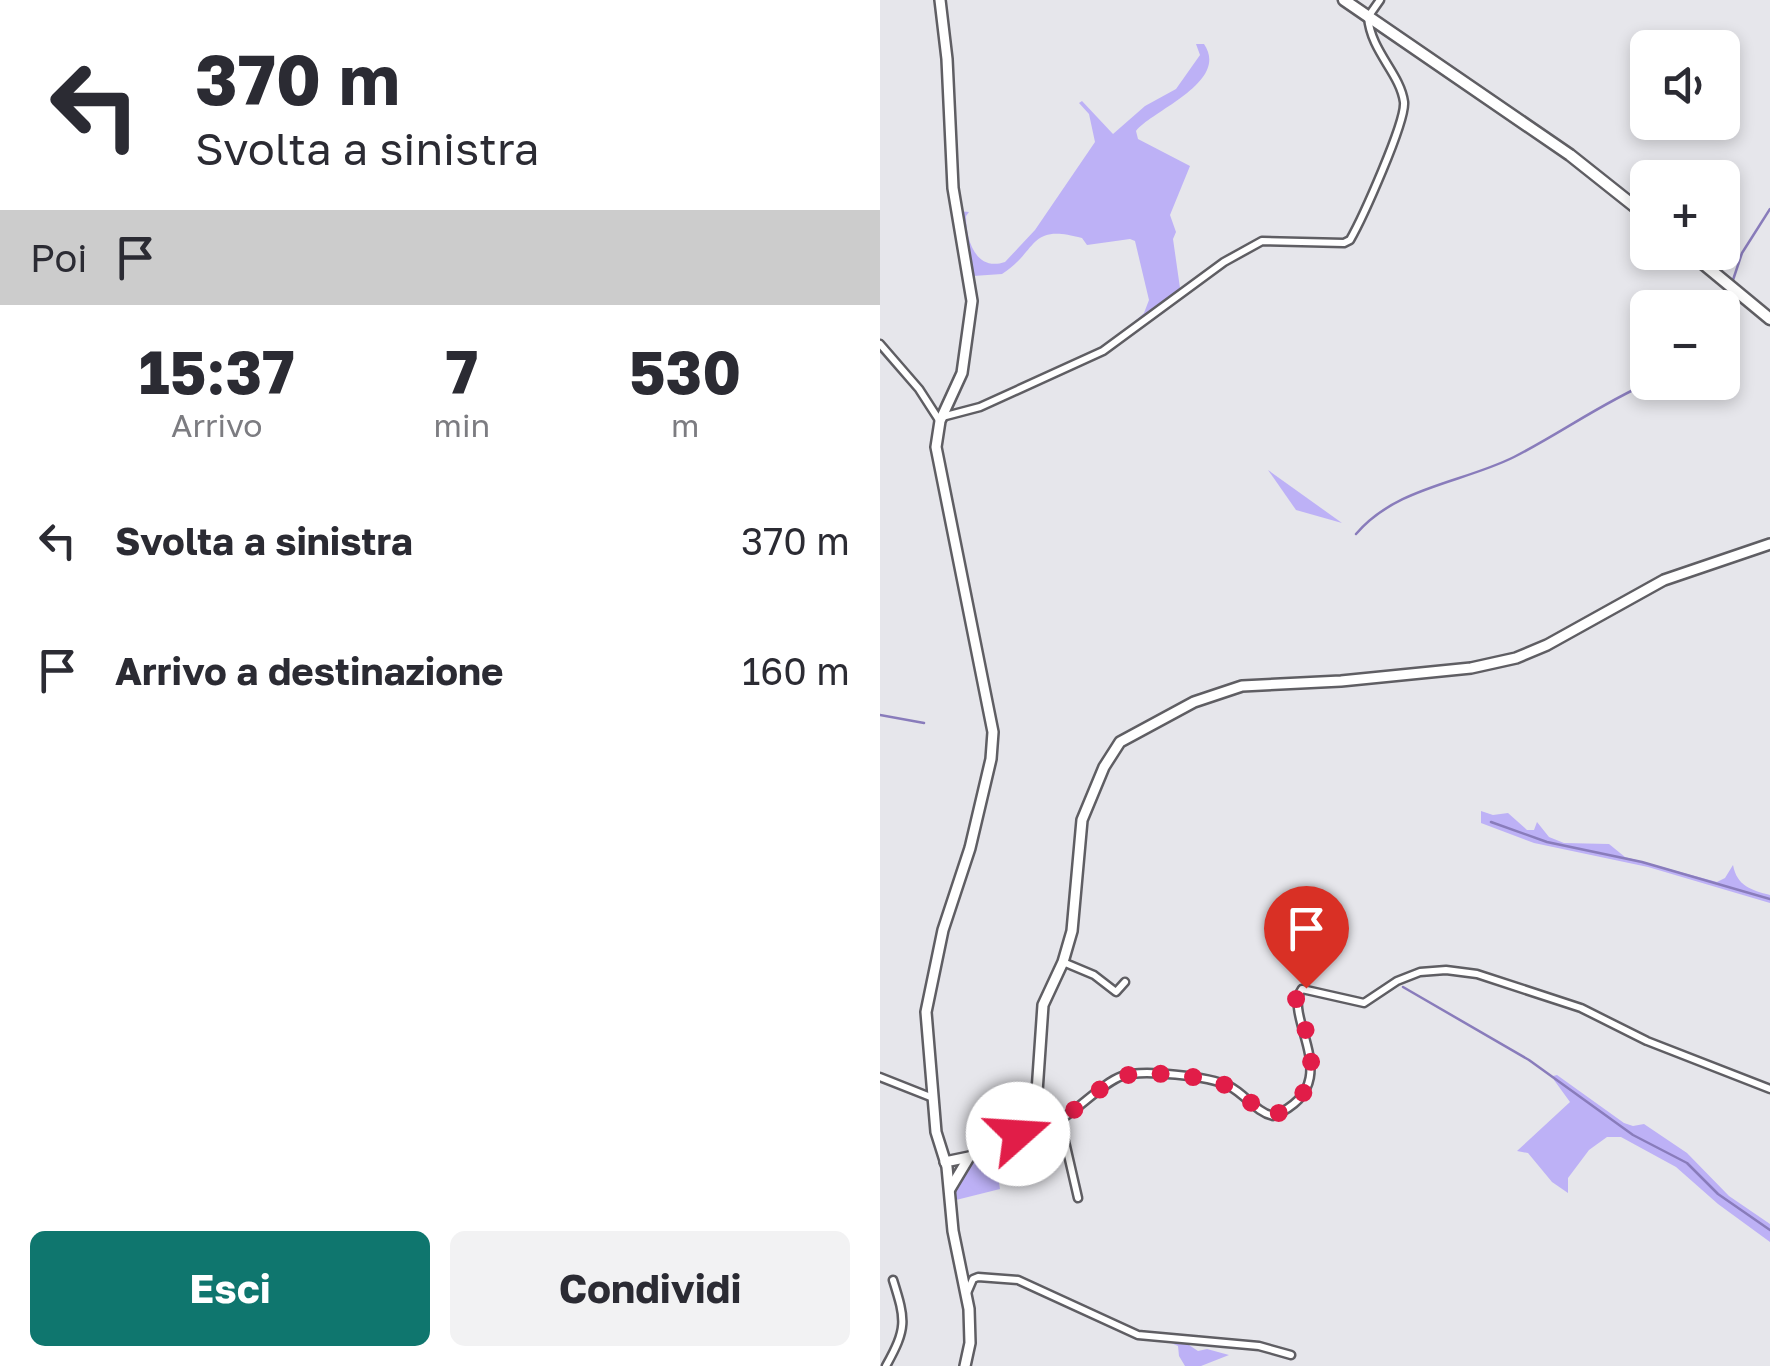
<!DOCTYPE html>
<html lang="it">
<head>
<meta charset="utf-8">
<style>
	:root { --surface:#fff; --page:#f2f2f3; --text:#2b2b33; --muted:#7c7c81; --accent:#0f766e }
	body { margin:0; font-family:"Golos Text",sans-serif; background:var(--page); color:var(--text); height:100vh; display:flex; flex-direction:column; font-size:38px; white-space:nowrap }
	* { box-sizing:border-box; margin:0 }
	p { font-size:32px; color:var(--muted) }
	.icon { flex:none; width:55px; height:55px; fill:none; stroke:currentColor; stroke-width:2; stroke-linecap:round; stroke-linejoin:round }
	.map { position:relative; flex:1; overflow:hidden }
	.panel { display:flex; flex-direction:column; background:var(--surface); width:880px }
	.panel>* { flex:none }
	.top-card { background:#fff; color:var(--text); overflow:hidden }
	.buttons { position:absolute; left:750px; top:30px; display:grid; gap:20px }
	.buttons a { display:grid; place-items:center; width:110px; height:110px; border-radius:15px; background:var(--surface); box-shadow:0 5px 15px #0003; font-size:50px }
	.pin { position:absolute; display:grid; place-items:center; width:85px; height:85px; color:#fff; margin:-102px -42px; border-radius:50% 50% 50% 0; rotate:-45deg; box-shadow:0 0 10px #0007 }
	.pin .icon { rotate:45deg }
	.me { position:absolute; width:110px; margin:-55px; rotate:71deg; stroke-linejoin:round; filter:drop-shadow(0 0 8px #0008) }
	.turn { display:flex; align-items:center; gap:35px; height:210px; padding:0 30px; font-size:45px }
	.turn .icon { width:130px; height:130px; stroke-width:2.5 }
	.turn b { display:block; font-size:70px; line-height:85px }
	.then { display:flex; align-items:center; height:95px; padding:0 30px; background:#0003; gap:20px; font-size:38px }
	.eta { display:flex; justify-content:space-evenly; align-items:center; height:170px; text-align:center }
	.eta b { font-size:60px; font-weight:700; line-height:70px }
	.action { display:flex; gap:20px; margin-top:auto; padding:20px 30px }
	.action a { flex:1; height:115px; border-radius:15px; background:var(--accent); color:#fff; font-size:40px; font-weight:700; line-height:115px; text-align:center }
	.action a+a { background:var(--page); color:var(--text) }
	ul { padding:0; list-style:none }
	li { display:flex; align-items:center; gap:30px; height:130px; padding:0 30px }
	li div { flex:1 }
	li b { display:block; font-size:38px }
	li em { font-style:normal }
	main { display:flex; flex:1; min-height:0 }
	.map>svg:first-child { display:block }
	.green { fill:#bdb1f6 }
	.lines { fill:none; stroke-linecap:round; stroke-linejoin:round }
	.stream { stroke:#897cbb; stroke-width:2.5 }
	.minor-casing { stroke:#5f5e63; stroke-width:11 }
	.tertiary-casing { stroke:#5f5e63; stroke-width:14 }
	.secondary-casing { stroke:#5f5e63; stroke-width:15 }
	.minor { stroke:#fff; stroke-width:6 }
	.tertiary { stroke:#fff; stroke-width:9 }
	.secondary { stroke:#fff; stroke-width:10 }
	.route { stroke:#e11d48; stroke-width:18; stroke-dasharray:0 32.4 }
</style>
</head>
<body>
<main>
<section class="panel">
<div class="top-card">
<div class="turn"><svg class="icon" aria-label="left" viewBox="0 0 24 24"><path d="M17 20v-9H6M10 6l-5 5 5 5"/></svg><div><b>370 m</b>Svolta a sinistra</div></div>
<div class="then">Poi<svg class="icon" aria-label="arrive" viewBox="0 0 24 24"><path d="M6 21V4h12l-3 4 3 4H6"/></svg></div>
</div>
<div class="eta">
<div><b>15:37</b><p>Arrivo</p></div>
<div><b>7</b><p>min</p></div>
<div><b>530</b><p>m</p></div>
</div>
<ul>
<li><svg class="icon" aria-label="left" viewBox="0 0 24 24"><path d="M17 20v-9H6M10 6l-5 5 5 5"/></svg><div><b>Svolta a sinistra</b></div><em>370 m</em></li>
<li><svg class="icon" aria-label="arrive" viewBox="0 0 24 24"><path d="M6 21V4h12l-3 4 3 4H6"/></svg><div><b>Arrivo a destinazione</b></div><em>160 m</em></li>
</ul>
<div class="action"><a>Esci</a><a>Condividi</a></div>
</section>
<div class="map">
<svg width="890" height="1366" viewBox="0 0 890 1366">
	<rect width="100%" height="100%" fill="#e6e6eb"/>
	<!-- green -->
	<g class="green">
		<path d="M316,44H324C350,82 273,110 256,131L258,139L310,166L290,215L296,232L293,239L300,288L253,323L264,313L269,300L255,241L250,239L207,245L202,238C148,223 159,250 122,274L93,276L79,211L89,212L86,216C86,239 95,272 125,262L155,230L215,142L209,114L199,103L202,101L233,134L265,106L296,89L320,55Z"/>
		<path d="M388,470L462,523L416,510Z"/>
		<path d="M601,811L613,815L628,813L647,830H654L657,822L669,837L684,843L729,844L745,857L837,882L845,878L853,865C857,886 871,890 890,895V903L768,867L654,843L601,823Z"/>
		<path d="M677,1075L744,1123L753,1126L764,1124L807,1153L849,1196L890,1224V1242L838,1204L796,1167L741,1137H727L709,1150L688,1178V1193L672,1182L648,1153L637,1151L690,1102L674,1080L673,1076Z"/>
		<path d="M100,1156L117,1170L120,1189L72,1201C74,1183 84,1165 100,1156Z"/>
		<path d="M303,1341L318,1351L327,1349L349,1355L321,1366H305L299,1356L298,1346L289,1342Z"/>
	</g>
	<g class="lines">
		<!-- stream -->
		<g class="stream">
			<path d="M853,280L862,253L890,209"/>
			<path d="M838,308L847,292"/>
			<path d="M476,534C516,487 582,483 634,457C681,433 722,403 770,382"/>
			<path d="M0,715L44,723"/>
			<path d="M611,822L667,842L762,862L890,899"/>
			<path d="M523,987L649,1060L753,1135L807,1163L838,1194L890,1230"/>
		</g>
		<defs>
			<g id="minor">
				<path d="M0,344L39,389L59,420"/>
				<path d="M62,417L100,407L223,351L344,262L382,241L464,243L470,240C482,219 526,122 524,102C520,73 491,52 488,17L500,0"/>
				<path d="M183,962L214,975L236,992L245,982"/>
				<path d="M0,1077L53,1098"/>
				<path d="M180,1120L198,1198"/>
				<path d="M143,1128C174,1141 213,1086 242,1076C262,1069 329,1076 349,1086C365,1094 376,1112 393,1116C470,1084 401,1018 422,989L484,1003L517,981L540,972L566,970L597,974L701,1008L767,1041L890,1089"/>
				<path d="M87,1293L93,1279L98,1277L138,1280L258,1335L379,1346L411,1355"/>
				<path d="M6,1366C27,1328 26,1321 13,1280"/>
			</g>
			<g id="tertiary">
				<path d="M60,0L67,59L73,188L92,301L82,373L60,421L56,447L113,732L111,759L90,848L63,930L46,1012L56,1132L67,1167L73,1231L89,1309L90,1343L85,1366"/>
				<path d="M65,1162L89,1157L130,1138L143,1128L148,1119L157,1092L163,1005L183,962L192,931L202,820L224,767L240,742L314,702L362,686L461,681L591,668L636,658L667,645L784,580L890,544"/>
				<path d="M70,1189L88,1159"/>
			</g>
			<g id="secondary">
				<path d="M464,0L690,155L768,217"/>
				<path d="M809,252L890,319"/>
			</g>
		</defs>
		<!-- minor casing -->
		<use href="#minor" class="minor-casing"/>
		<!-- tertiary casing -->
		<use href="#tertiary" class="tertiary-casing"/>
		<!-- secondary casing -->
		<use href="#secondary" class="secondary-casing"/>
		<!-- minor -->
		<use href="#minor" class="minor"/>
		<!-- tertiary -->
		<use href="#tertiary" class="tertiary"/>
		<!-- secondary -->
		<use href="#secondary" class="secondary"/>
	</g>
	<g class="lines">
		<!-- route -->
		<path class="route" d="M138,1134L143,1128C174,1141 213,1085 244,1076C263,1070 318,1076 337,1082C358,1088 371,1105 389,1116C427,1107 437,1075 428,1038C425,1025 417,1013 416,998L418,992L426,988"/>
	</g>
</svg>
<div class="buttons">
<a><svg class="icon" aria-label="sound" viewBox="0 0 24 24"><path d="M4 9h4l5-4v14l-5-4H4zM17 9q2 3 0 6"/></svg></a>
<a>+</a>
<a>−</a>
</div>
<div class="pin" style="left:426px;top:988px;background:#d93025"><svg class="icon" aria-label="arrive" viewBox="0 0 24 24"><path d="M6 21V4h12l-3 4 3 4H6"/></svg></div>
<svg class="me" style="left:138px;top:1134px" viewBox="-20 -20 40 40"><circle r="19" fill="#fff"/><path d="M0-13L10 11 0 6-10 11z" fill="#e11d48"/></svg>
</div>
</main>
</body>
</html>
